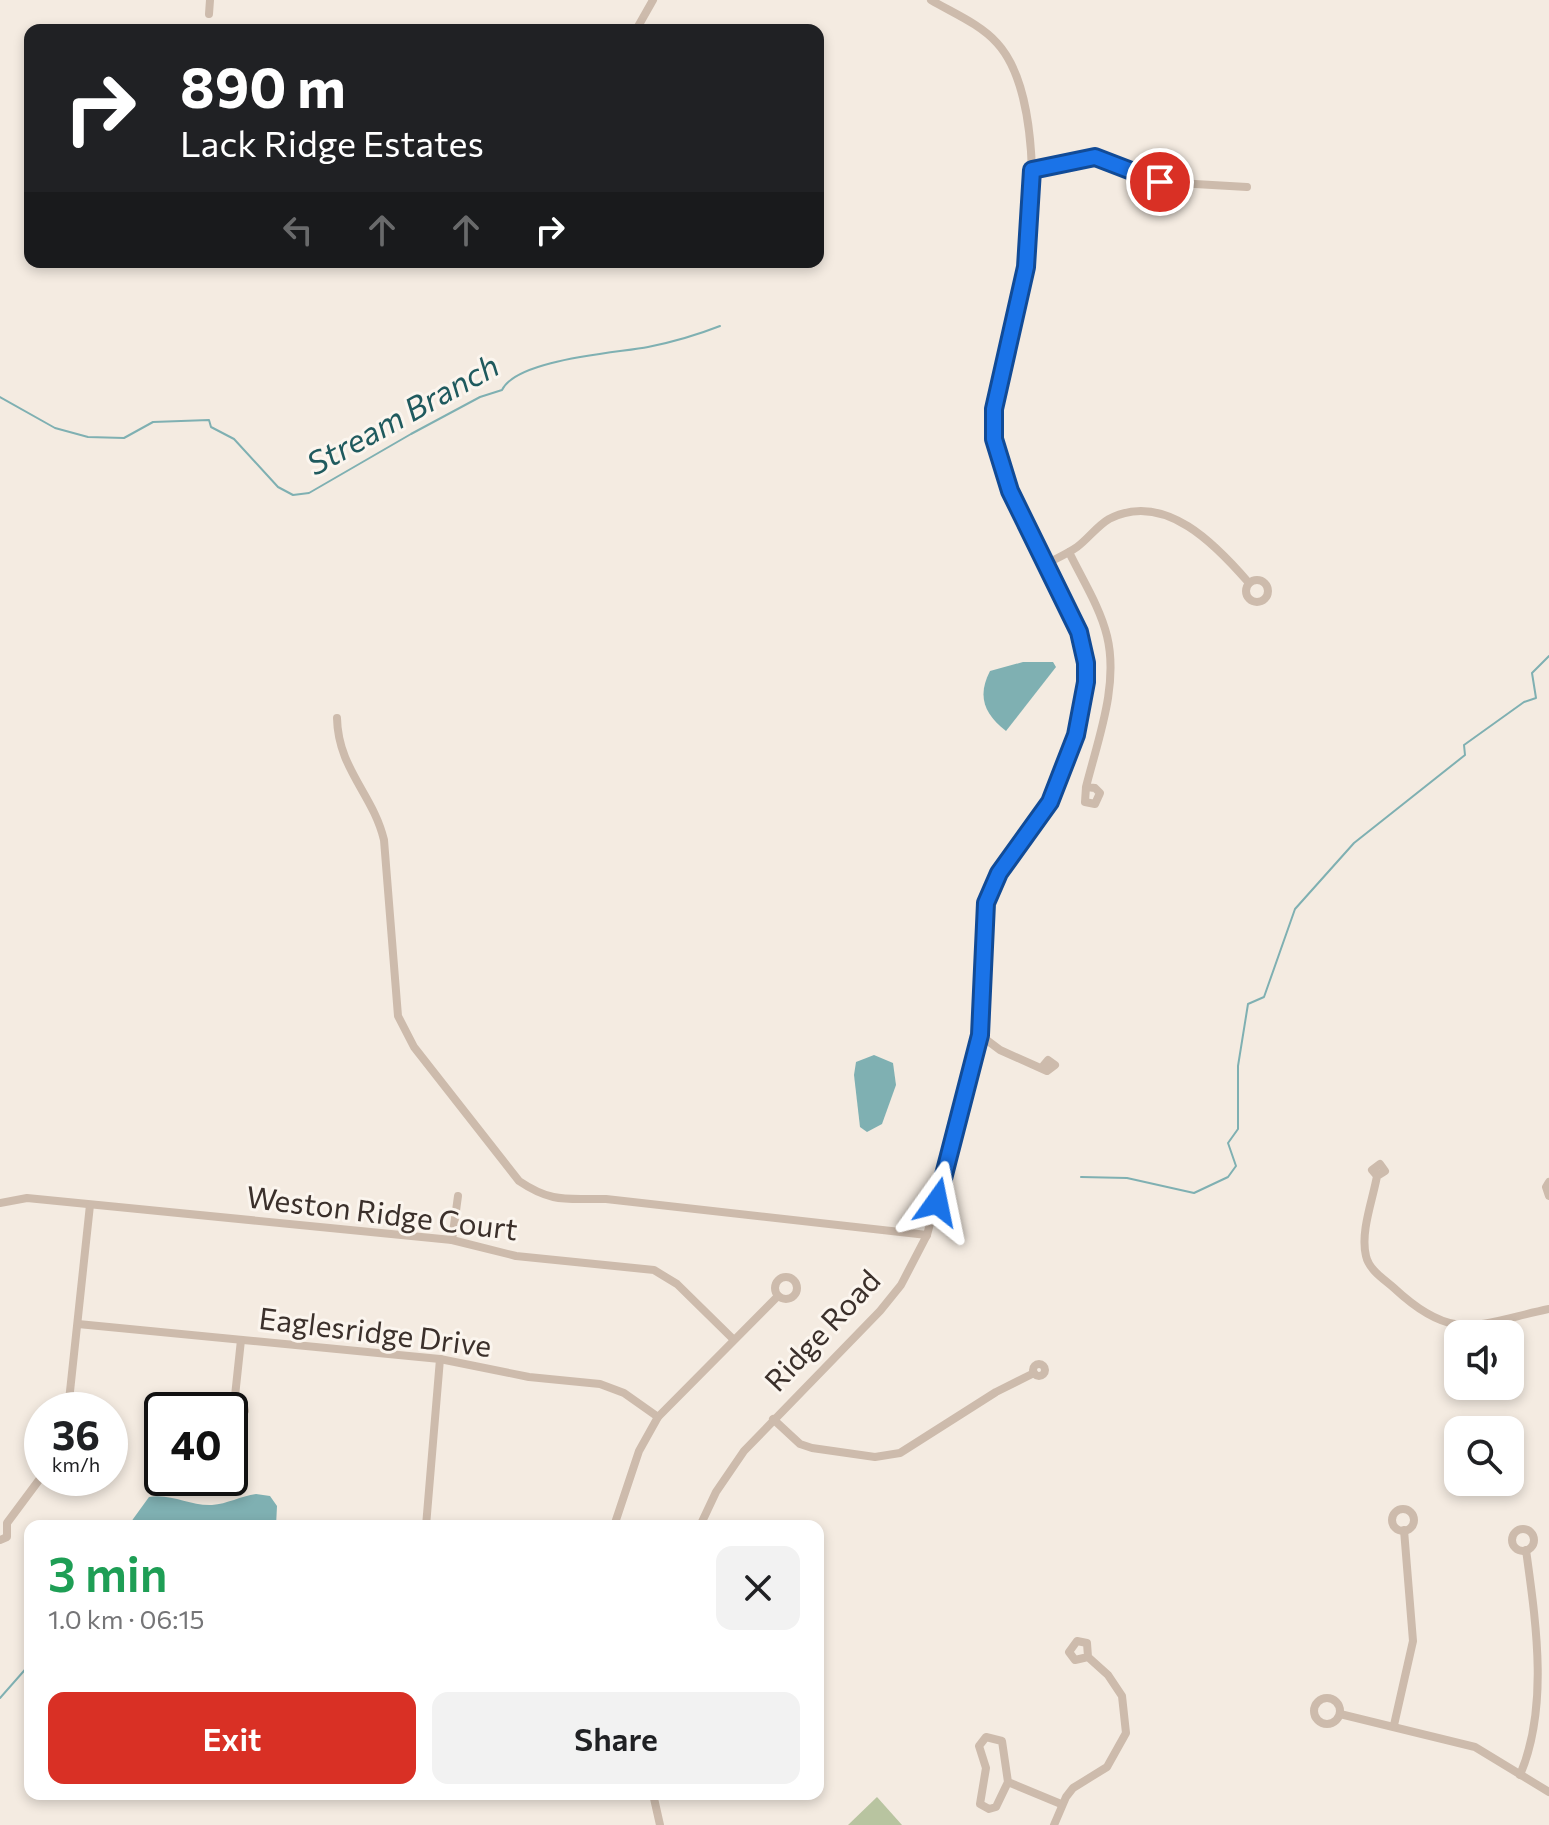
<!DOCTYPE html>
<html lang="en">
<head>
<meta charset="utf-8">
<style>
	:root { --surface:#fff; --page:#f2f2f2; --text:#202124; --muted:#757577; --accent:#d93025 }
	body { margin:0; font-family:Commissioner,sans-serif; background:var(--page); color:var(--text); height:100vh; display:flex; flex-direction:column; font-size:30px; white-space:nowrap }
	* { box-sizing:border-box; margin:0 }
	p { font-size:26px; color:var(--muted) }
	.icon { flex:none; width:44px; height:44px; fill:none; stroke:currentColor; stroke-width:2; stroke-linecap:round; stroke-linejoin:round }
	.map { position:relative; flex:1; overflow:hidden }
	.side { position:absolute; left:24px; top:1520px; width:800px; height:280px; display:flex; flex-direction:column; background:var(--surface); border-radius:16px; box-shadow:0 4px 12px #0003 }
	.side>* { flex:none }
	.guide { position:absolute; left:24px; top:24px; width:800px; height:244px; border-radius:16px; box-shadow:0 4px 12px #0003; background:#202124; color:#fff; overflow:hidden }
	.buttons { position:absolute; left:1444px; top:1320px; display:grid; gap:16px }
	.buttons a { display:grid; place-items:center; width:80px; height:80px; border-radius:16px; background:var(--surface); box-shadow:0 4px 12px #0003; font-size:40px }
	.speed { position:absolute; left:24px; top:1392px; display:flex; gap:16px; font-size:40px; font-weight:700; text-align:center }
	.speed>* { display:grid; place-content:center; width:104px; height:104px; border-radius:50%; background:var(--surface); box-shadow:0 4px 12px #0003; line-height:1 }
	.speed small { font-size:20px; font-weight:400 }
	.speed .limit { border:4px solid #111; border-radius:12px; background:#fff; color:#111 }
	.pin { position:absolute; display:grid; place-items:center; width:68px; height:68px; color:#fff; margin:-34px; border:4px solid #fff; border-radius:50%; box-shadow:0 2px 8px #0007 }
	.me { position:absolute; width:88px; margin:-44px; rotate:12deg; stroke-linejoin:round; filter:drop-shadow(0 0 6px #0008) }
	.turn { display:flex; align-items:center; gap:28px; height:168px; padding:0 24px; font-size:36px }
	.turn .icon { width:104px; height:104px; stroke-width:2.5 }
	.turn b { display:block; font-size:56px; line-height:68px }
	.lanes { display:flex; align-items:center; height:76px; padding:0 24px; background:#0003; justify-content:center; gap:40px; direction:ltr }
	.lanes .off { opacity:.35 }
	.round { display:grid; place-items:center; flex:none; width:84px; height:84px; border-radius:16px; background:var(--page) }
	.head { display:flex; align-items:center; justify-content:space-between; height:136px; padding:0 24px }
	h1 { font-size:48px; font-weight:600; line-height:60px; color:#1e9e55 }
	.cta { display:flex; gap:16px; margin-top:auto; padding:16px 24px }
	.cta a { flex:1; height:92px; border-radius:16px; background:var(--accent); color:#fff; font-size:32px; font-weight:600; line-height:92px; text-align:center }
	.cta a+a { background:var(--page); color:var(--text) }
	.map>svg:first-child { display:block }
	.green { fill:#b8c4a0 }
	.water { fill:#7fb0b2 }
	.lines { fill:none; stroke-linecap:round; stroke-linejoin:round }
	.stream { stroke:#7fb0b2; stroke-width:2 }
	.minor { stroke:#cdbbac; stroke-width:8 }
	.route-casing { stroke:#114b97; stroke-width:20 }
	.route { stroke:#1a73e8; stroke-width:14 }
	.labels { text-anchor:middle; stroke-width:6; stroke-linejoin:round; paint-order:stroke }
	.street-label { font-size:30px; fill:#3b302b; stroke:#fbf5ee }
	.water-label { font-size:32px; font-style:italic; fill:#1f5a5e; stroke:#fbf5ee }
</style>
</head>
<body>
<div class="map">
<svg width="1549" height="1825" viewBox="0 0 1549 1825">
	<rect width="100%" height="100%" fill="#f4ebe1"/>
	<!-- green -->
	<path class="green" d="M877,1797L902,1825H848Z"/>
	<!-- water -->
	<g class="water">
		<path d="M1023,662H1053L1056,667L1006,731C984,714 977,696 990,671Z"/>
		<path d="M874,1055L893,1063L896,1085L882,1124L867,1132L860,1127L854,1075L856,1062Z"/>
		<path d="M256,1494L270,1496L277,1506L276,1526H128L149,1497C171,1493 190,1506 212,1505C227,1504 241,1496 256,1494Z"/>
	</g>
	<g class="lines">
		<!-- stream -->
		<g class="stream">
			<path d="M0,397L55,428L88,437L124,438L153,422L209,420L211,427L234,439L278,487L293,495L309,493L411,434L480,397L502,390C517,359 617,353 648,347C673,342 697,335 720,326"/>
			<path d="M1081,1177L1127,1178L1194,1193L1228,1177L1236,1166L1228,1143L1238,1129V1066L1248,1004L1264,997L1295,909L1354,843L1465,755L1464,745L1524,702L1536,698L1532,673L1549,656"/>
			<path d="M0,1698L30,1664"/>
		</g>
		<!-- minor -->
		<g class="minor">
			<path d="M209,14L210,0"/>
			<path d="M636,30L653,0"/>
			<path d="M1032,170L1095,157L1160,182L1247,187"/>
			<path d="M1069,552C1082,579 1100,607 1107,636C1119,685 1098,739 1086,787L1095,788L1100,793L1095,804L1085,802L1086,787"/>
			<path d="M1044,565C1055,559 1067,554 1077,547C1088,539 1097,526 1109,519C1165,490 1217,546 1249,583"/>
			<circle cx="1257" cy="591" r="11"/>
			<path d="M337,718C338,769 373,794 384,840L398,1016L414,1047L519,1181C553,1204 568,1198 606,1199L927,1235"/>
			<path d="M980,1035L1000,1050L1047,1071L1055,1065L1048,1060L1043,1066"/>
			<path d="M1377,1176L1385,1171L1380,1164L1372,1170L1377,1176C1373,1199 1360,1232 1366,1256C1369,1270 1384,1279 1394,1288C1454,1344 1477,1324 1549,1309"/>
			<path d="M1549,1182L1546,1187L1549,1196"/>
			<path d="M0,1203L27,1198L452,1240L516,1256L654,1270L677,1284L733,1339"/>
			<path d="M452,1240L458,1196"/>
			<circle cx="786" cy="1288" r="11"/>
			<path d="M78,1324L440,1359L529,1377L600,1384L624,1393L658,1417"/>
			<circle cx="1039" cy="1370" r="6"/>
			<path d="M235,1396L241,1340"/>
			<path d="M68,1410L90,1205"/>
			<path d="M223,1410L224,1401L235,1396"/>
			<path d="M230,1418H240L245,1411L243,1401L235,1396"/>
			<path d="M773,1419L800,1444L812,1448L875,1457L900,1453L996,1392L1034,1373"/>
			<circle cx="1403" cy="1520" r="11"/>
			<path d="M426,1526L440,1359"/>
			<path d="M614,1526L639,1451L658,1417L778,1296"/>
			<path d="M700,1526L716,1492L744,1451L880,1311L901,1285L927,1235L980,1035L986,903L999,873L1035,827L1061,778L1083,708L1086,663L1084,646C1060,576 1005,514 994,440C987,397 1008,350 1019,309C1035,245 1045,95 997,43C980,24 953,13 931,0"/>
			<circle cx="1523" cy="1540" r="11"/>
			<path d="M0,1540L7,1537V1523L42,1476"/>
			<circle cx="1327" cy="1711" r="13"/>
			<path d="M1340,1714L1475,1747L1549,1792"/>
			<path d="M1394,1725L1413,1641L1404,1530"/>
			<path d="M1520,1775C1549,1707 1536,1623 1526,1550"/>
			<path d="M1008,1782L996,1807L989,1809L980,1804L986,1768L979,1746L986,1737L1002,1741L1008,1782L1061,1804"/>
			<path d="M653,1794L660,1825"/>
			<path d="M1054,1825L1066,1797L1073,1788L1107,1767L1126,1733L1122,1696L1108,1675L1088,1657L1087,1643L1077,1641L1069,1652L1075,1660L1088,1657"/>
		</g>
	</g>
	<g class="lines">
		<defs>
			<path id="route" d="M937,1202L980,1035L986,903L999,873L1050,802L1076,735L1086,682V663L1079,632L1010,491L994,439V409L1026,267L1032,170L1095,157L1160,182"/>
		</defs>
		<!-- route casing -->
		<use href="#route" class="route-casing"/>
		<!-- route -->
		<use href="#route" class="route"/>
	</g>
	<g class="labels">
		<!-- street labels -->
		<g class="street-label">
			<text transform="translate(382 1214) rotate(7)" y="10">Weston Ridge Court</text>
			<text transform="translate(823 1331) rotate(-47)" y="10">Ridge Road</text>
			<text transform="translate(375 1333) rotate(7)" y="10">Eaglesridge Drive</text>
		</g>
		<!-- water labels -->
		<g class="water-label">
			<text transform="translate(403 415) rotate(-29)" y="11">Stream Branch</text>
		</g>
	</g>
</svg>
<div class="buttons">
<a><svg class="icon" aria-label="sound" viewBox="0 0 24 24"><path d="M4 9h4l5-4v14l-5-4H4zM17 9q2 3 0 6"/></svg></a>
<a><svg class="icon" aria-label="search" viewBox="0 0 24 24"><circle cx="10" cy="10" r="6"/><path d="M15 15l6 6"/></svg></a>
</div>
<div class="speed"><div>36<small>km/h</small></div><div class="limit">40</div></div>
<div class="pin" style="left:1160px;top:182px;background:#d93025"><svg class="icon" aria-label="arrive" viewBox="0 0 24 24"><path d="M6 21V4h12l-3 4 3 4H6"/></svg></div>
<svg class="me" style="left:937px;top:1202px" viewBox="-20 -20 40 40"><path d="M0-17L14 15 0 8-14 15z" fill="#1a73e8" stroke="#fff" stroke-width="4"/></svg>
<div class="guide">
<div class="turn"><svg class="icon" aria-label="right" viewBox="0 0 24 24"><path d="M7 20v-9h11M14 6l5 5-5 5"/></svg><div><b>890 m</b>Lack Ridge Estates</div></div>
<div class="lanes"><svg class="icon off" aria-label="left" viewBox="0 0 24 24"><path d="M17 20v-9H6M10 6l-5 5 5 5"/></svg><svg class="icon off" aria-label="ahead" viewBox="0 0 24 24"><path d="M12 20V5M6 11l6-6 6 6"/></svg><svg class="icon off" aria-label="ahead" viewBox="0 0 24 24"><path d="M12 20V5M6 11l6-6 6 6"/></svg><svg class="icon" aria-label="right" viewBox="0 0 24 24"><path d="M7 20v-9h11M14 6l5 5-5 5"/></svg></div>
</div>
<section class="side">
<div class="head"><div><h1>3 min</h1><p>1.0 km · 06:15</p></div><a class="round"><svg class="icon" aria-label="close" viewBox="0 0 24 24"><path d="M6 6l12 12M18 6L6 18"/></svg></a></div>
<div class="cta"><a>Exit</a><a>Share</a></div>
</section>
</div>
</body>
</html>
